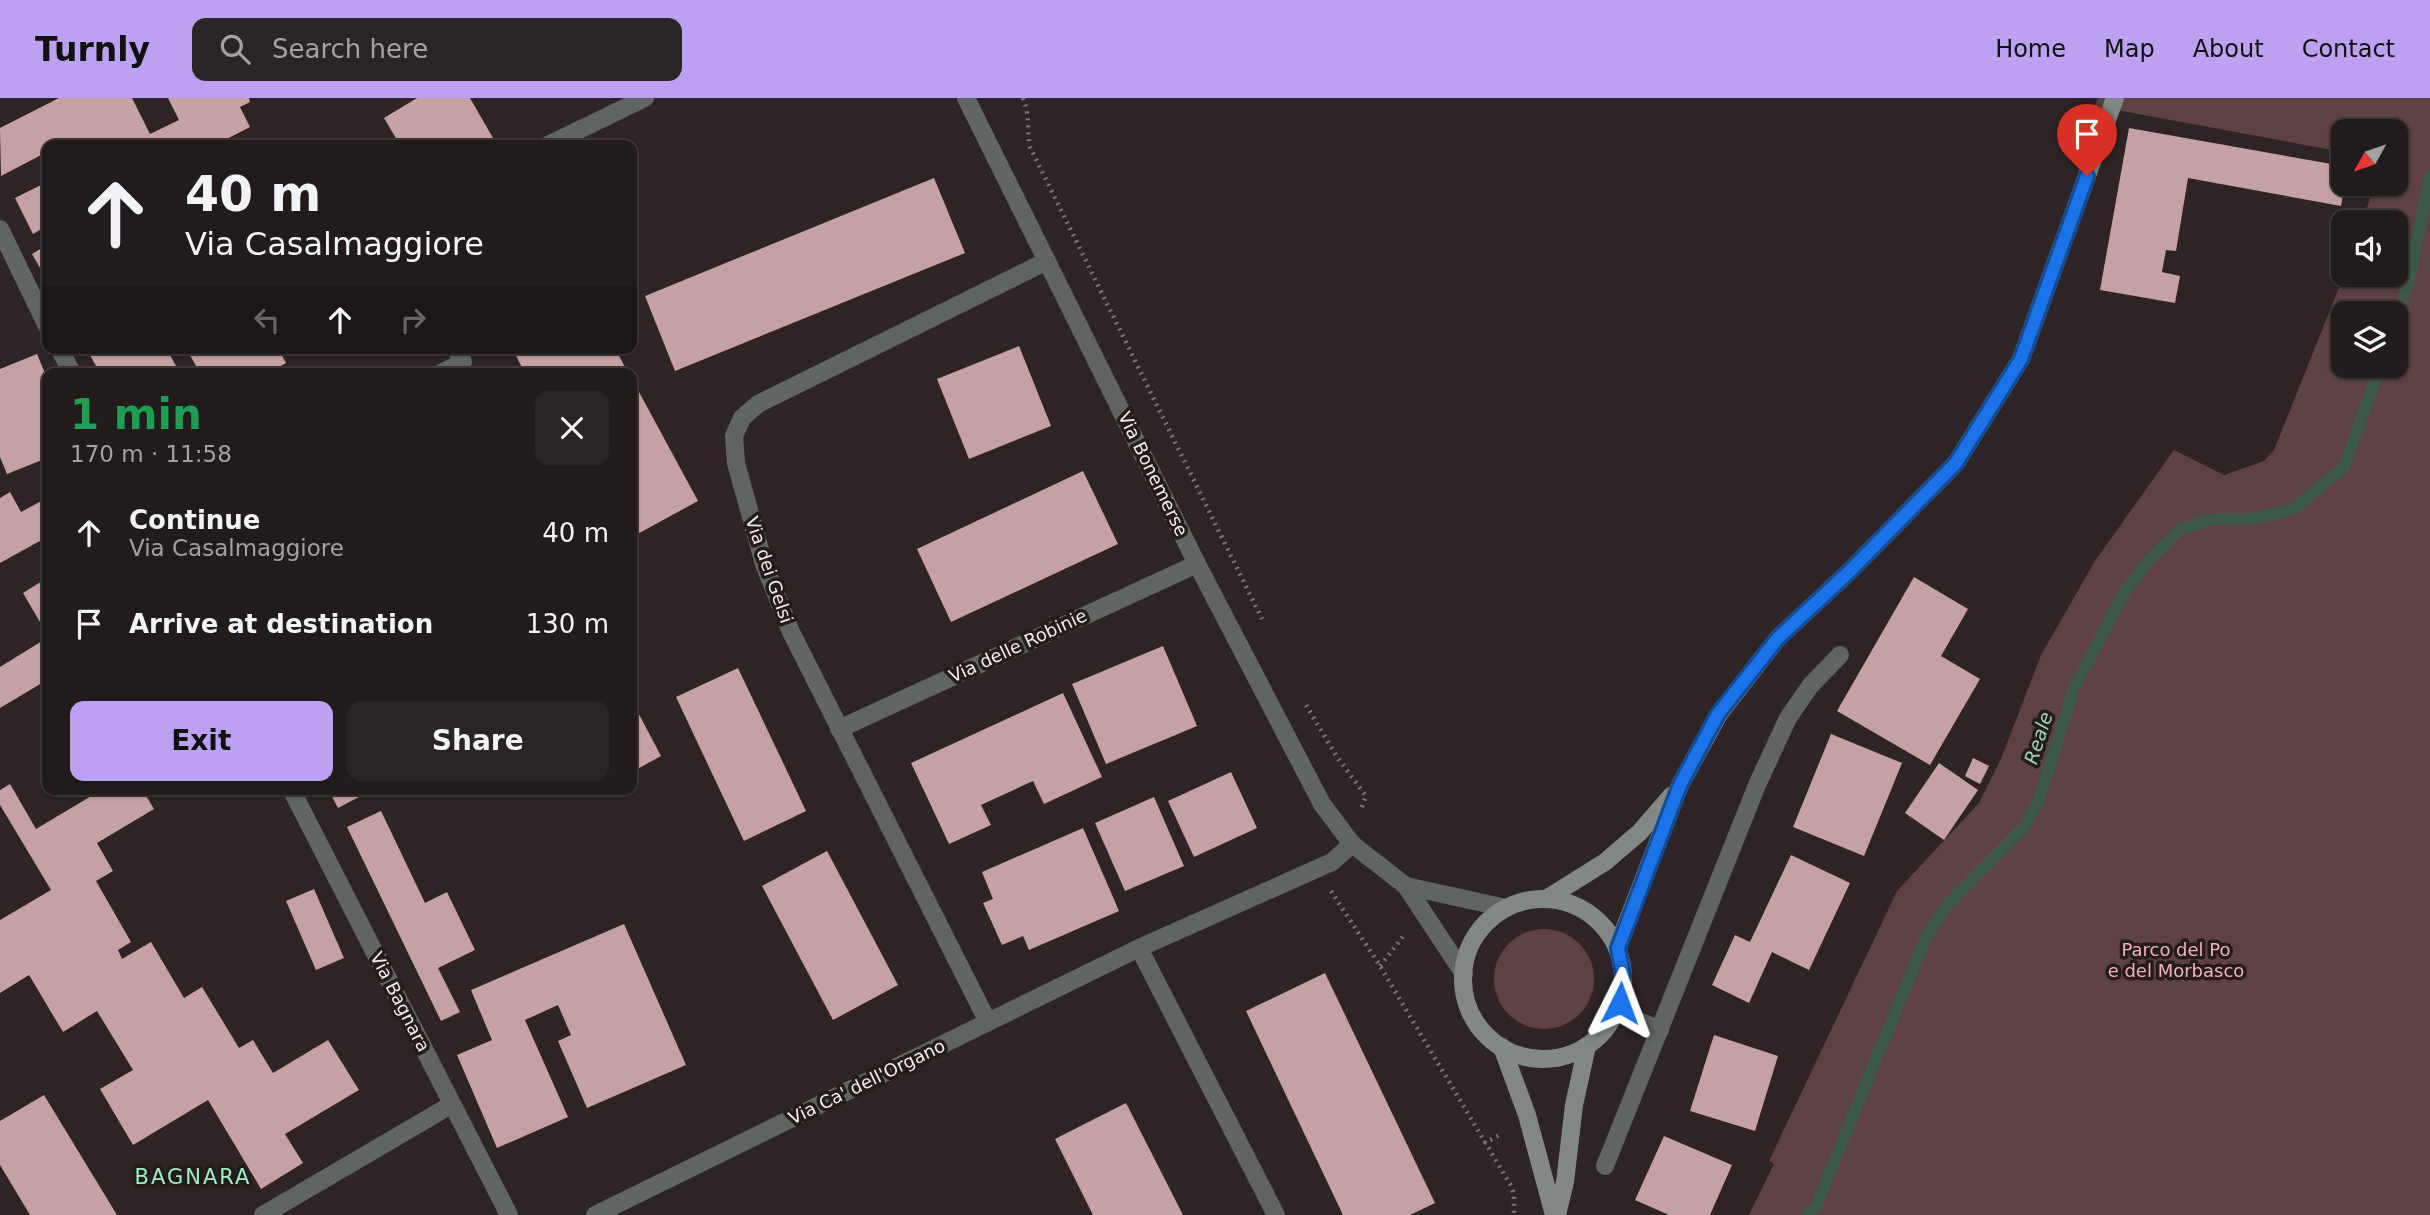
<!DOCTYPE html>
<html lang="en">
<head>
<meta charset="utf-8">
<style>
	:root { --surface:#221b1c; --page:#2a2425; --text:#f1f3f6; --muted:#a2a1a3; --line:#3f393b; --accent:#bca0f2 }
	body { margin:0; font-family:"DejaVu Sans",sans-serif; background:var(--page); color:var(--text); height:100vh; display:flex; flex-direction:column; font-size:26px; white-space:nowrap }
	* { box-sizing:border-box; margin:0 }
	p { font-size:23px; color:var(--muted) }
	.icon { flex:none; width:38px; height:38px; fill:none; stroke:currentColor; stroke-width:2; stroke-linecap:round; stroke-linejoin:round }
	.map { position:relative; flex:1; overflow:hidden }
	.details { position:absolute; left:42px; top:270px; width:595px; height:427px; display:flex; flex-direction:column; background:var(--surface); border-radius:14px; box-shadow:0 2px 5px #0004,0 0 0 2px var(--line) }
	.details>* { flex:none }
	.guide { position:absolute; left:42px; top:42px; width:595px; height:214px; border-radius:14px; box-shadow:0 2px 5px #0004,0 0 0 2px var(--line); background:#221b1c; color:var(--text); overflow:hidden }
	.needle { width:46px; rotate:230deg }
	.controls { position:absolute; left:2331px; top:21px; display:grid; gap:14px }
	.controls a { display:grid; place-items:center; width:77px; height:77px; border-radius:14px; background:var(--surface); box-shadow:0 2px 5px #0004,0 0 0 2px var(--line); font-size:35px }
	.pin { position:absolute; display:grid; place-items:center; width:60px; height:60px; color:#fff; margin:-72px -30px; border-radius:50% 50% 50% 0; rotate:-45deg; box-shadow:0 0 7px #0007 }
	.pin .icon { rotate:45deg }
	.me { position:absolute; width:77px; margin:-38px; rotate:3deg; stroke-linejoin:round; filter:drop-shadow(0 0 5px #0008) }
	.turn { display:flex; align-items:center; gap:24px; height:147px; padding:0 28px; font-size:32px }
	.turn .icon { width:91px; height:91px; stroke-width:2.5 }
	.turn b { display:block; font-size:49px; line-height:60px }
	.lanes { display:flex; align-items:center; height:66px; padding:0 28px; background:#0003; justify-content:center; gap:35px; direction:ltr }
	.lanes .off { opacity:.35 }
	.round { display:grid; place-items:center; flex:none; width:74px; height:74px; border-radius:14px; background:var(--page) }
	.summary { display:flex; align-items:center; justify-content:space-between; height:119px; padding:0 28px }
	h1 { font-size:42px; font-weight:700; line-height:52px; color:#1e9e55 }
	.cta { display:flex; gap:14px; margin-top:auto; padding:14px 28px }
	.cta a { flex:1; height:80px; border-radius:14px; background:var(--accent); color:#111; font-size:28px; font-weight:700; line-height:80px; text-align:center }
	.cta a+a { background:var(--page); color:var(--text) }
	ul { padding:0; list-style:none }
	li { display:flex; align-items:center; gap:21px; height:91px; padding:0 28px }
	li div { flex:1 }
	li b { display:block; font-size:26px }
	li em { font-style:normal }
	header { display:flex; align-items:center; gap:42px; box-sizing:border-box; height:98px; padding:0 35px; background:var(--accent); color:#111 }
	header strong { font-size:33px }
	nav { display:flex; gap:38px; margin-inline-start:auto; font-size:24px }
	.search { width:490px; height:63px; background:var(--page); display:flex; align-items:center; gap:18px; box-sizing:border-box; padding:0 24px; border-radius:14px; color:var(--muted); font-size:26px }
	.map>svg:first-child { display:block }
	.green { fill:#5d4143; fill-rule:evenodd }
	.lines { fill:none; stroke-linecap:round; stroke-linejoin:round }
	.stream { stroke:#3c5947; stroke-width:12 }
	.building { fill:#c6a1a3 }
	.path { stroke:#7c7374; stroke-width:4.5; stroke-dasharray:2 5; stroke-linecap:butt }
	.service { stroke:#616562; stroke-width:18 }
	.minor { stroke:#616562; stroke-width:18 }
	.secondary { stroke:#828884; stroke-width:18 }
	.route-casing { stroke:#114b97; stroke-width:18 }
	.route { stroke:#1a73e8; stroke-width:12 }
	.labels { text-anchor:middle; stroke-width:7; stroke-linejoin:round; paint-order:stroke }
	.street-label { font-size:18px; fill:#f2ebec; stroke:#241b1b }
	.park-label { font-size:18px; fill:#f1b2b6; stroke:#241b1b }
	.water-label { font-size:19px; font-style:italic; fill:#9fd6b4; stroke:#241b1b }
	.quarter-label { font-size:21px; letter-spacing:2px; fill:#a0eebf; stroke:#241b1b }
</style>
</head>
<body>
<header>
<strong>Turnly</strong>
<div class="search"><svg class="icon" aria-label="search" viewBox="0 0 24 24"><circle cx="10" cy="10" r="6"/><path d="M15 15l6 6"/></svg>Search here</div>
<nav><a>Home</a><a>Map</a><a>About</a><a>Contact</a></nav>
</header>
<div class="map">
<svg width="2430" height="1117" viewBox="0 0 2430 1117">
	<rect width="100%" height="100%" fill="#2e2425"/>
	<!-- green -->
	<g class="green">
		<path d="M2098,0H2430V1117H1749L1774,1066L1769,1063L1897,793L1979,705L2001,661L2041,557L2095,463L2174,352L2224,377L2264,363L2274,352L2344,177H2396V124H2363L2374,86H2396V33H2343V54L2095,8ZM2343,215H2396V268H2343Z"/>
		<circle cx="1544" cy="881" r="50"/>
	</g>
	<g class="lines">
		<!-- stream -->
		<g class="stream">
			<path d="M2396,222L2408,186L2430,78"/>
			<path d="M1808,1117L1816,1108L1926,839L1946,808L2024,729L2039,702L2074,590L2124,495L2149,462L2181,431L2213,421H2252L2294,411L2344,369L2380,268"/>
		</g>
	</g>
	<!-- building -->
	<g class="building">
		<path d="M59,0H132L150,36L179,22L168,0H249L250,4L240,9L250,29L215,47H47V54L1,78L0,30Z"/>
		<path d="M417,0H470L497,47H400L384,20Z"/>
		<path d="M2129,30L2343,68V86H2345L2341,108L2188,80L2176,153L2166,152L2162,174L2180,178L2175,205L2100,192Z"/>
		<path d="M934,80L965,155L675,273L645,198Z"/>
		<path d="M47,84V128L33,136L15,100Z"/>
		<path d="M47,147V182L32,156Z"/>
		<path d="M1019,248L1051,328L969,361L937,281Z"/>
		<path d="M86,250H166L180,275H100Z"/>
		<path d="M186,250H278L286,265L268,275H200Z"/>
		<path d="M512,250H615L628,275H525Z"/>
		<path d="M37,256L47,280V360L7,376L0,359V271Z"/>
		<path d="M632,281L698,403L632,439Z"/>
		<path d="M1083,373L1118,446L951,524L917,451Z"/>
		<path d="M10,394L21,414L47,400V439L0,465V400Z"/>
		<path d="M1914,479L1968,511L1941,558L1980,581L1930,667L1837,613Z"/>
		<path d="M47,480V536L23,495Z"/>
		<path d="M47,540V582L0,610V569Z"/>
		<path d="M1163,548L1197,628L1106,666L1072,586Z"/>
		<path d="M738,570L806,713L744,743L676,599Z"/>
		<path d="M1063,595L1102,679L1044,706L1033,683L981,707L991,727L949,746L911,665Z"/>
		<path d="M632,603L661,658L632,674Z"/>
		<path d="M1831,636L1902,665L1864,758L1793,729Z"/>
		<path d="M1973,660L1989,668L1980,686L1965,678Z"/>
		<path d="M1939,665L1978,692L1944,742L1905,715Z"/>
		<path d="M1231,674L1257,730L1194,759L1168,703Z"/>
		<path d="M10,686L36,731L103,691H142L154,711L97,745L113,773L96,783L131,844L118,852L122,861L151,844L184,900L202,889L239,950L253,942L273,975L328,942L359,992L285,1036L303,1065L261,1091L208,1002L133,1047L100,991L133,972L97,913L63,934L29,877L0,895V822L51,792L0,707V692Z"/>
		<path d="M328,691H374L338,710Z"/>
		<path d="M1154,699L1184,768L1125,793L1095,725Z"/>
		<path d="M381,713L425,805L447,794L475,852L438,870L460,914L441,923L347,729Z"/>
		<path d="M1083,730L1119,813L1029,852L1023,838L1002,847L983,805L993,801L982,774Z"/>
		<path d="M827,753L898,887L833,922L762,788Z"/>
		<path d="M1791,757L1850,785L1809,872L1772,854L1749,905L1712,887L1735,837L1750,844Z"/>
		<path d="M314,791L344,860L316,872L286,803Z"/>
		<path d="M624,826L686,967L587,1010L558,943L571,937L558,907L525,922L568,1019L497,1050L457,957L492,942L471,892Z"/>
		<path d="M1325,875L1435,1105L1410,1117H1343L1246,913Z"/>
		<path d="M1714,937L1778,958L1755,1033L1690,1013Z"/>
		<path d="M44,997L117,1117H30L0,1067V1023Z"/>
		<path d="M1126,1005L1183,1117H1093L1055,1041Z"/>
		<path d="M1664,1038L1732,1067L1710,1117H1669L1635,1102Z"/>
	</g>
	<g class="lines">
		<!-- path -->
		<g class="path">
			<path d="M1023,0C1030,17 1027,32 1030,49L1262,521"/>
			<path d="M1306,607L1337,659L1366,698L1361,712"/>
			<path d="M1331,793L1380,868L1510,1086L1514,1096V1117"/>
			<path d="M1380,868L1405,836"/>
			<path d="M1484,1045L1502,1036"/>
		</g>
		<!-- service -->
		<g class="service">
			<path d="M1616,913L1660,932"/>
			<path d="M1605,1068L1757,687L1788,620L1810,588L1840,557"/>
		</g>
		<!-- minor -->
		<g class="minor">
			<path d="M966,0L1197,466L1322,706L1352,746"/>
			<path d="M548,47L645,0"/>
			<path d="M0,131L47,228"/>
			<path d="M59,250L72,275"/>
			<path d="M441,275L463,264L455,250"/>
			<path d="M839,631L1197,466"/>
			<path d="M291,691L509,1117"/>
			<path d="M1406,788L1506,810"/>
			<path d="M1139,850L1276,1117"/>
			<path d="M988,924L791,534L764,466L736,365L734,338L742,320L758,306L1047,163"/>
			<path d="M263,1117L451,1007"/>
			<path d="M595,1117L1139,850L1332,764L1352,746L1406,788L1464,876"/>
		</g>
		<!-- secondary -->
		<g class="secondary">
			<path d="M1546,801L1605,764L1640,734L1671,698"/>
			<circle cx="1543" cy="881" r="80"/>
			<path d="M1617,850L1680,687L1719,616L1778,540L1850,473L1956,365L2021,261L2115,0"/>
			<path d="M1502,949L1527,1017L1554,1117"/>
			<path d="M1557,1117L1565,1084L1574,1007L1587,948"/>
		</g>
	</g>
	<g class="lines">
		<defs>
			<path id="route" d="M1620,905L1623,877L1618,850L1680,687L1718,616L1778,540L1850,473L1956,365L2021,261L2087,78"/>
		</defs>
		<!-- route casing -->
		<use href="#route" class="route-casing"/>
		<!-- route -->
		<use href="#route" class="route"/>
	</g>
	<g class="labels">
		<!-- street labels -->
		<g class="street-label">
			<text transform="translate(1153 376) rotate(64)" y="6">Via Bonemerse</text>
			<text transform="translate(769 472) rotate(71)" y="6">Via dei Gelsi</text>
			<text transform="translate(1018 548) rotate(-25)" y="6">Via delle Robinie</text>
			<text transform="translate(400 904) rotate(63)" y="6">Via Bagnara</text>
			<text transform="translate(867 984) rotate(-26)" y="6">Via Ca' dell'Organo</text>
		</g>
		<!-- park labels -->
		<g class="park-label">
			<text x="2176" y="858">Parco del Po<tspan x="2176" dy="21">e del Morbasco</tspan></text>
		</g>
		<!-- water labels -->
		<g class="water-label">
			<text transform="translate(2038 640) rotate(-72)" y="7">Reale</text>
		</g>
		<!-- quarter labels -->
		<g class="quarter-label">
			<text x="193" y="1086">BAGNARA</text>
		</g>
	</g>
</svg>
<div class="controls">
<a><svg class="needle" viewBox="-14 -14 28 28"><path d="M0-13l5 13h-10z" fill="#e53935"/><path d="M0 13l5-13h-10z" fill="#a2a1a3"/></svg></a>
<a><svg class="icon" aria-label="sound" viewBox="0 0 24 24"><path d="M4 9h4l5-4v14l-5-4H4zM17 9q2 3 0 6"/></svg></a>
<a><svg class="icon" aria-label="layers" viewBox="0 0 24 24"><path d="M12 4l9 5-9 5-9-5zM3 14l9 5 9-5"/></svg></a>
</div>
<div class="pin" style="left:2087px;top:78px;background:#d93025"><svg class="icon" aria-label="arrive" viewBox="0 0 24 24"><path d="M6 21V4h12l-3 4 3 4H6"/></svg></div>
<svg class="me" style="left:1620px;top:905px" viewBox="-20 -20 40 40"><path d="M0-17L14 15 0 8-14 15z" fill="#1a73e8" stroke="#fff" stroke-width="4"/></svg>
<div class="guide">
<div class="turn"><svg class="icon" aria-label="ahead" viewBox="0 0 24 24"><path d="M12 20V5M6 11l6-6 6 6"/></svg><div><b>40 m</b>Via Casalmaggiore</div></div>
<div class="lanes"><svg class="icon off" aria-label="left" viewBox="0 0 24 24"><path d="M17 20v-9H6M10 6l-5 5 5 5"/></svg><svg class="icon" aria-label="ahead" viewBox="0 0 24 24"><path d="M12 20V5M6 11l6-6 6 6"/></svg><svg class="icon off" aria-label="right" viewBox="0 0 24 24"><path d="M7 20v-9h11M14 6l5 5-5 5"/></svg></div>
</div>
<section class="details">
<div class="summary"><div><h1>1 min</h1><p>170 m · 11:58</p></div><a class="round"><svg class="icon" aria-label="close" viewBox="0 0 24 24"><path d="M6 6l12 12M18 6L6 18"/></svg></a></div>
<ul>
<li><svg class="icon" aria-label="ahead" viewBox="0 0 24 24"><path d="M12 20V5M6 11l6-6 6 6"/></svg><div><b>Continue</b><p>Via Casalmaggiore</p></div><em>40 m</em></li>
<li><svg class="icon" aria-label="arrive" viewBox="0 0 24 24"><path d="M6 21V4h12l-3 4 3 4H6"/></svg><div><b>Arrive at destination</b></div><em>130 m</em></li>
</ul>
<div class="cta"><a>Exit</a><a>Share</a></div>
</section>
</div>
</body>
</html>
